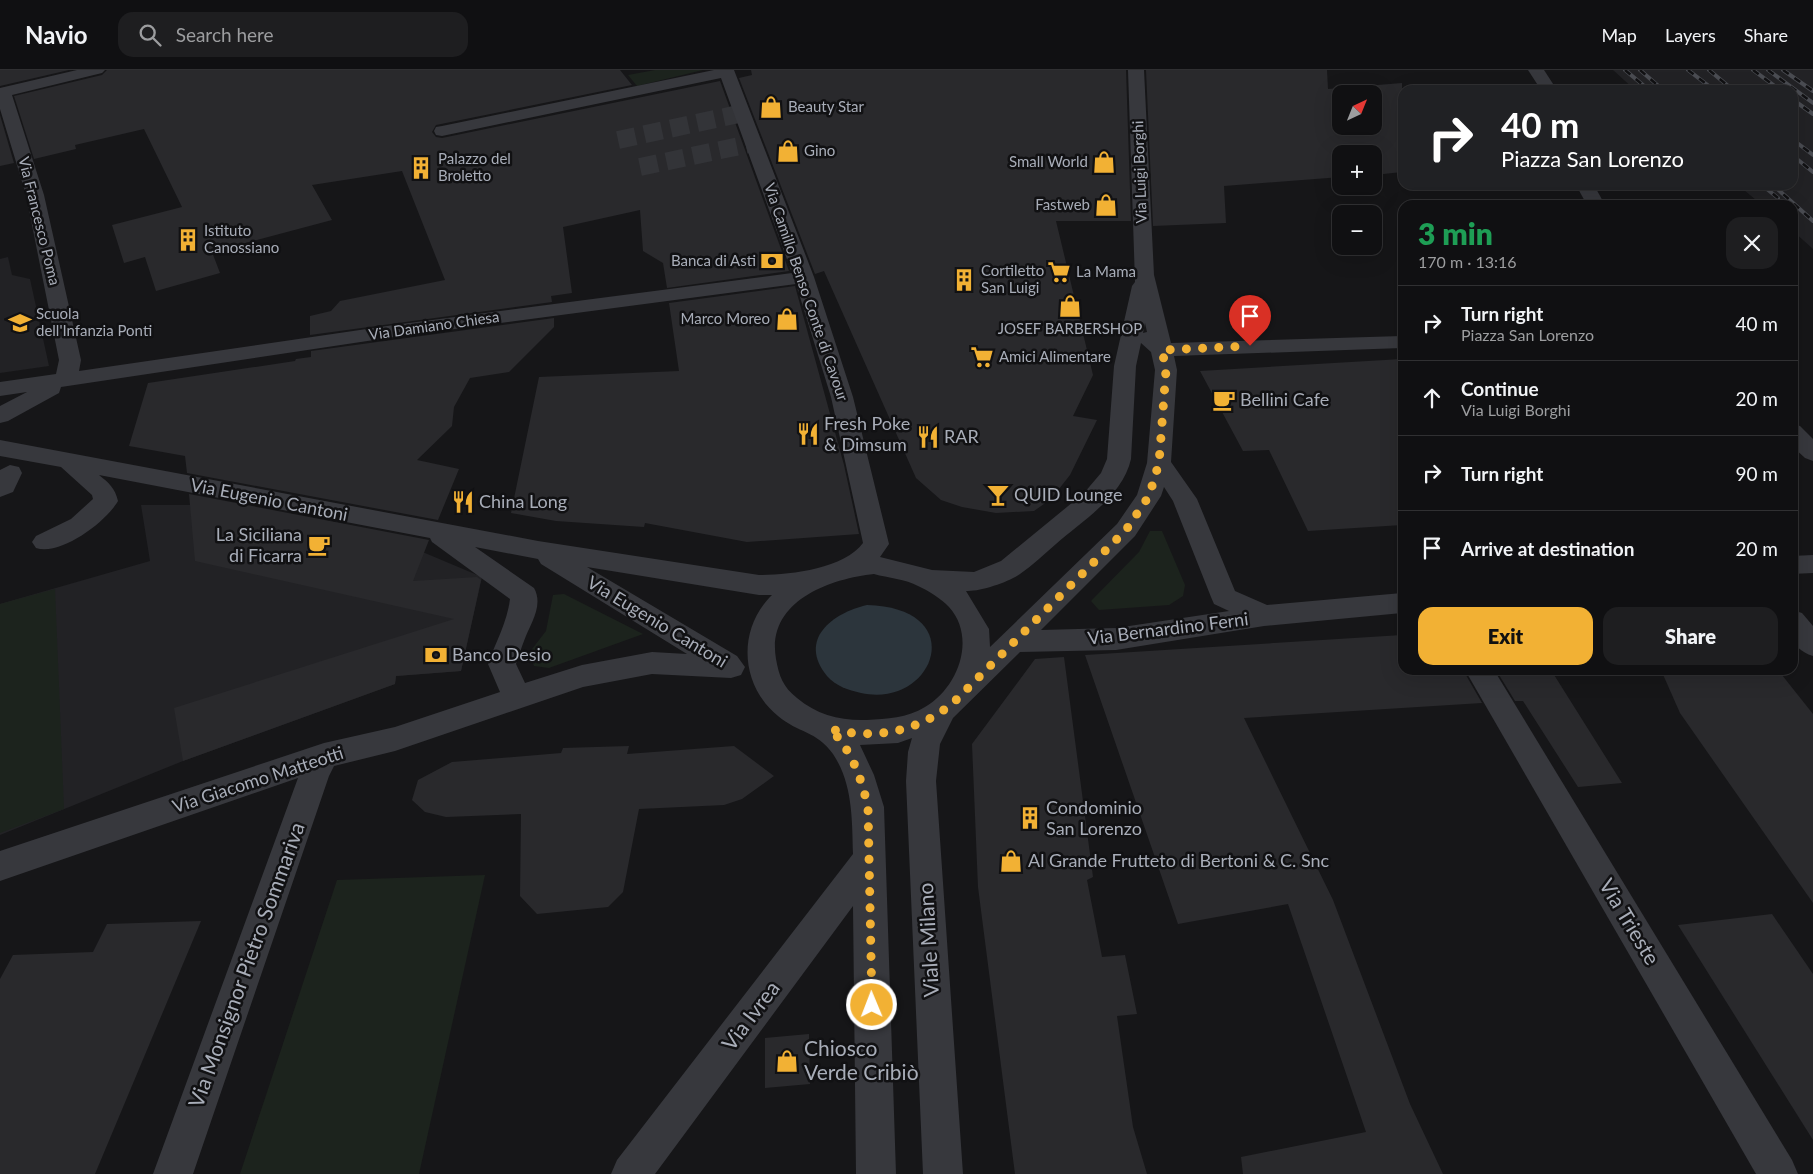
<!DOCTYPE html>
<html lang="en">
<head>
<meta charset="utf-8">
<style>
	:root { --surface:#101012; --page:#1e1e20; --text:#f1f3f6; --muted:#9c9d9f; --line:#303032; --accent:#f2b134 }
	body { margin:0; font-family:Lato,sans-serif; background:var(--page); color:var(--text); height:100vh; display:flex; flex-direction:column; font-size:19px; white-space:nowrap }
	* { box-sizing:border-box; margin:0 }
	p { font-size:16px; color:var(--muted) }
	.icon { flex:none; width:28px; height:28px; fill:none; stroke:currentColor; stroke-width:2; stroke-linecap:round; stroke-linejoin:round }
	.map { position:relative; flex:1; overflow:hidden }
	.details { position:absolute; left:1398px; top:130px; width:400px; height:475px; display:flex; flex-direction:column; background:var(--surface); border-radius:15px; box-shadow:0 5px 20px #0002,0 0 0 1px var(--line) }
	.details>* { flex:none }
	.banner { position:absolute; left:1398px; top:15px; width:400px; height:105px; border-radius:15px; box-shadow:0 5px 20px #0002,0 0 0 1px var(--line); background:#202124; color:#fff; overflow:hidden }
	.needle { width:32px; rotate:43deg }
	.controls { position:absolute; left:1332px; top:15px; display:grid; gap:10px }
	.controls a { display:grid; place-items:center; width:50px; height:50px; border-radius:10px; background:var(--surface); box-shadow:0 5px 20px #0002,0 0 0 1px var(--line); font-size:25px }
	.pin { position:absolute; display:grid; place-items:center; width:42px; height:42px; color:#fff; margin:-51px -21px; border-radius:50% 50% 50% 0; rotate:-45deg; box-shadow:0 0 5px #0007 }
	.pin .icon { rotate:45deg }
	.me { position:absolute; width:55px; margin:-28px; rotate:359deg; stroke-linejoin:round; filter:drop-shadow(0 0 4px #0008) }
	.turn { display:flex; align-items:center; gap:18px; height:105px; padding:0 20px; font-size:22px }
	.turn .icon { width:65px; height:65px; stroke-width:2.5 }
	.turn b { display:block; font-size:35px; line-height:42px }
	.round { display:grid; place-items:center; flex:none; width:52px; height:52px; border-radius:15px; background:var(--page) }
	.head { display:flex; align-items:center; justify-content:space-between; height:85px; padding:0 20px }
	h1 { font-size:30px; font-weight:800; line-height:38px; color:#1e9e55 }
	.button { display:flex; gap:10px; margin-top:auto; padding:10px 20px }
	.button a { flex:1; height:58px; border-radius:15px; background:var(--accent); color:#111; font-size:20px; font-weight:800; line-height:58px; text-align:center }
	.button a+a { background:var(--page); color:var(--text) }
	ul { padding:0; list-style:none }
	li { display:flex; align-items:center; gap:15px; height:75px; padding:0 20px; border-top:1px solid var(--line) }
	li div { flex:1 }
	li b { display:block; font-size:19px }
	li em { font-style:normal }
	header { display:flex; align-items:center; gap:30px; box-sizing:border-box; height:70px; padding:0 25px; background:var(--surface); border-bottom:1px solid var(--line) }
	header strong { font-size:24px }
	nav { display:flex; gap:28px; margin-inline-start:auto; font-size:18px }
	.search { width:350px; height:45px; background:var(--page); display:flex; align-items:center; gap:12px; box-sizing:border-box; padding:0 18px; border-radius:15px; color:var(--muted); font-size:19px }
	.map>svg:first-child { display:block }
	.built { fill:#222225 }
	.green { fill:#1c231d }
	.water { fill:#2c353c }
	.building { fill:#29292c; fill-rule:evenodd }
	.lines { fill:none; stroke-linecap:round; stroke-linejoin:round }
	.minor-tunnel { stroke:#333438; stroke-width:18; stroke-dasharray:18 9; stroke-linecap:butt }
	.minor { fill:#37383d; fill-rule:evenodd }
	.rail-casing { stroke:#4a4c52; stroke-width:4 }
	.rail { stroke:#111113; stroke-width:2.5; stroke-dasharray:7; stroke-linecap:butt }
	.route { stroke:#f2b134; stroke-width:9; stroke-dasharray:0 16.2 }
	.labels { text-anchor:middle; stroke-width:5; stroke-linejoin:round; paint-order:stroke }
	.far-poi-label { font-size:15px; fill:#a8adb8; stroke:#111113; text-anchor:start }
	.far-street-label { font-size:15px; fill:#a8adb8; stroke:#111113 }
	.poi-label { font-size:18px; fill:#a8adb8; stroke:#111113; text-anchor:start }
	.street-label { font-size:18px; fill:#a8adb8; stroke:#111113 }
	.near-street-label { font-size:21px; fill:#a8adb8; stroke:#111113 }
	.near-poi-label { font-size:21px; fill:#a8adb8; stroke:#111113; text-anchor:start }
</style>
</head>
<body>
<header>
<strong>Navio</strong>
<div class="search"><svg class="icon" aria-label="search" viewBox="0 0 24 24"><circle cx="10" cy="10" r="6"/><path d="M15 15l6 6"/></svg>Search here</div>
<nav><a>Map</a><a>Layers</a><a>Share</a></nav>
</header>
<div class="map">
<svg width="1813" height="1104" viewBox="0 0 1813 1104">
	<rect width="100%" height="100%" fill="#161618"/>
	<!-- built -->
	<g class="built">
		<path d="M1613,0H1813V179L1793,161L1792,135H1762L1738,115H1792V20H1635Z"/>
		<path d="M8,187L12,205L30,209L49,296L0,303V189Z"/>
		<path d="M141,435H190L425,483L482,507L461,601L396,606L395,614L183,691L0,765V534L150,491Z"/>
	</g>
	<!-- green -->
	<g class="green">
		<path d="M655,0H703L637,16L628,5Z"/>
		<path d="M1150,461H1162L1185,515L1183,526L1169,535L1099,540L1091,531L1139,482Z"/>
		<path d="M55,519L64,739L0,763V534Z"/>
		<path d="M564,524L643,564L549,598L534,596L529,583L546,561L553,525Z"/>
		<path d="M485,805L419,1104H240L337,810Z"/>
	</g>
	<!-- water -->
	<path class="water" d="M867,535C972,538 934,639 861,623C848,620 836,616 827,606C797,569 833,543 867,535Z"/>
	<!-- building -->
	<g class="building">
		<path d="M0,0H69L0,16Z"/>
		<path d="M107,0H620L632,15L436,55L432,62L436,67L442,68L720,11L789,201L667,218L663,193L643,181L640,140L563,157L572,223L551,226L552,232L310,265V246L331,241L340,231L445,210L402,101L312,115L332,150L212,182L220,203L156,221L145,187L124,193L112,155L182,137L144,59L75,75L76,79L34,89L14,26L102,5Z"/>
		<path d="M751,0H1126L1131,151H1056L1093,305L1073,346L1097,350L1070,405L1051,429L1034,441L996,443L962,437L941,430L916,408L824,201L815,204L739,8L752,5Z"/>
		<path d="M1146,0H1327L1328,19L1402,13V102L1374,105V84H1341V107L1224,116L1226,153L1153,156ZM1341,24H1374V56H1341Z"/>
		<path d="M0,45L14,93L0,96Z"/>
		<path d="M795,216L844,395L859,464L747,472L645,453L644,457L556,451L511,443L539,307L679,301L669,233Z"/>
		<path d="M554,248V257L509,302L470,308L454,337L452,356L417,390L459,399L438,450L187,403L185,386L129,376L148,313L295,291L296,289L311,287V281Z"/>
		<path d="M1402,289V455L1308,461L1269,380L1243,381L1200,301Z"/>
		<path d="M189,424L429,470L413,511L477,507L481,510L461,601L396,606L395,614L183,691L174,638L454,549L195,491Z"/>
		<path d="M1402,565V600H1463L1482,633L1244,648L1333,830L1410,1034L1443,1104H1243L1241,1087L1366,1062L1288,834L1178,854L1085,585Z"/>
		<path d="M1064,587L1093,807L1087,810L1102,887L1125,885L1137,944L1117,946L1133,1057L1147,1104H1015L978,817L972,674L1035,589Z"/>
		<path d="M1496,600H1551L1622,713L1578,717L1523,631H1515Z"/>
		<path d="M1661,600H1778L1813,644V833L1680,643Z"/>
		<path d="M629,676L627,684L734,676L774,706L742,729L724,735L639,739L623,822L608,837L537,844L520,826L521,744L446,747L425,742L412,730L418,710L452,692L561,683L563,678Z"/>
		<path d="M1772,844L1813,904V1070L1678,855Z"/>
		<path d="M201,851L95,1104H0V909L13,885L93,882L107,854Z"/>
		<path d="M809,964L810,1014L765,1018V968Z"/>
	</g>
	<g class="lines">
		<!-- minor-tunnel -->
		<g class="minor-tunnel">
			<path d="M618,70L743,43"/>
			<path d="M640,97L754,73"/>
		</g>
		<!-- minor -->
		<g class="minor">
			<path d="M77,0H105L102,3L12,25L44,125L81,290L79,301L394,255L792,203L721,8L442,66L436,65L434,61L436,57L442,56L714,0H734L814,207L853,327L889,474L880,487L932,500L974,502L1001,491L1084,423L1101,403L1107,389L1114,296L1132,216L1135,212L1128,0H1144L1154,205L1171,273L1402,266V278L1174,286L1177,300L1171,392L1197,429L1235,521L1267,535L1402,523V543L1264,556L1116,580L1020,582L953,648L940,674L936,711L963,1104H923L906,711L908,682L912,668L898,673L860,675L874,705L884,737L896,1104H856L853,836L655,1104H611L617,1090L853,784C852,750 853,714 833,684C817,661 798,663 778,646C740,615 737,559 772,525H759L587,497L737,586L745,597L741,605L731,608L652,604L583,617L395,681L334,696L329,706L193,1104H153L298,708L0,811V781L324,673L395,657L500,622L488,594C496,571 507,553 510,529L432,472L430,468L99,405C109,413 115,418 118,431C106,452 61,486 36,478L32,472L36,466L71,449L93,429L92,425L61,397L0,386V370L538,471L759,505C789,505 844,499 863,473L831,327L796,214L394,267L61,317L59,323L8,351L0,353V336L27,322L0,326V312L56,304L59,290L26,125L0,39V18ZM1145,253L1147,262L1143,263ZM1141,273L1151,282L1155,300L1147,393L1137,425L1117,454L990,577L989,559L966,521C980,522 1009,512 1020,504C1033,495 1044,484 1056,474C1082,451 1123,426 1131,389L1136,296ZM1164,417L1173,431L1211,527L1214,534L1229,541L1116,558L1041,560L1135,466L1161,426ZM475,477L538,489L541,494L687,584L652,582L582,595L525,613L516,594C519,586 521,578 524,571C530,554 544,536 534,518ZM874,504C888,508 906,509 918,516C927,520 942,529 949,537C977,568 958,618 925,637C907,648 887,649 867,650C841,651 817,645 797,628C783,617 779,606 776,589C766,532 828,509 874,504Z"/>
			<path d="M1528,0H1544L1557,20H1541Z"/>
			<path d="M1576,115H1594L1605,135H1587Z"/>
			<path d="M1792,354L1800,356L1813,369V391L1805,388L1792,376Z"/>
			<path d="M10,395L19,397L22,403L13,422L0,427V400Z"/>
			<path d="M1813,485V503L1792,504V486Z"/>
			<path d="M1792,540L1802,543L1813,556V586C1788,578 1792,561 1792,540Z"/>
			<path d="M1465,600H1494L1792,1090L1798,1104H1756Z"/>
		</g>
		<defs>
			<g id="rail">
				<path d="M1625,0L1649,20"/>
				<path d="M1640,0L1663,20"/>
				<path d="M1688,0L1714,20"/>
				<path d="M1709,0L1733,20"/>
				<path d="M1753,0L1780,20"/>
				<path d="M1768,0L1813,33"/>
				<path d="M1783,0L1813,21"/>
				<path d="M1792,29L1813,44"/>
				<path d="M1792,69L1813,85"/>
				<path d="M1792,85L1813,102"/>
				<path d="M1762,115L1778,128"/>
				<path d="M1773,115L1813,151"/>
			</g>
		</defs>
		<!-- rail casing -->
		<use href="#rail" class="rail-casing"/>
		<!-- rail -->
		<use href="#rail" class="rail"/>
	</g>
	<g class="lines">
		<!-- route -->
		<path class="route" d="M872,935L868,737C861,708 852,680 830,659C874,670 920,662 955,631L1126,460L1149,426L1159,393L1166,300L1162,280L1250,276"/>
	</g>
	<!-- icons -->
	<defs>
		<symbol id="shop-bare" viewBox="-9 -9 18 18"><path d="M-5-2.5h2.3a2.7 3.5 0 0 1 5.4 0H5L5.5 6h-11ZM-1.5-2.5h3a1.5 2.3 0 0 0-3 0Z" fill="#f2b134" stroke="#111113" stroke-width="2.5" paint-order="stroke"/></symbol>
		<symbol id="building-bare" viewBox="-9 -9 18 18"><path d="M-4-6H4V6H1V3H-1V6H-4ZM-2.5-4.3h1.7v1.8h-1.7ZM.8-4.3h1.7v1.8H.8ZM-2.5-1h1.7V.8h-1.7ZM.8-1h1.7V.8H.8Z" fill="#f2b134" stroke="#111113" stroke-width="2.5" paint-order="stroke"/></symbol>
		<symbol id="bank-bare" viewBox="-9 -9 18 18"><path d="M-6-4H6V4H-6ZM0-2.3a2.3 2.3 0 1 0 0 4.6a2.3 2.3 0 1 0 0-4.6Z" fill="#f2b134" stroke="#111113" stroke-width="2.5" paint-order="stroke"/></symbol>
		<symbol id="supermarket-bare" viewBox="-9 -9 18 18"><path d="M-6-5.5h2.5l.6 2H6L4.5 2H-2.5L-4.4-4H-6ZM-1.5 3.2a1.3 1.3 0 1 0 .1 0ZM3 3.2a1.3 1.3 0 1 0 .1 0Z" fill="#f2b134" stroke="#111113" stroke-width="2.5" paint-order="stroke"/></symbol>
		<symbol id="school-bare" viewBox="-9 -9 18 18"><path d="M0-5L7-2L0 1L-7-2ZM-4 1L0 2.5L4 1V4Q0 6-4 4Z" fill="#f2b134" stroke="#111113" stroke-width="2.5" paint-order="stroke"/></symbol>
		<symbol id="cafe-bare" viewBox="-9 -9 18 18"><path d="M-5.5-4.5H6V0H3Q3 3.5 0 3.5H-2.5Q-5.5 3.5-5.5 0ZM3-3.2v2h1.7v-2ZM-6 4.5H4V6H-6Z" fill="#f2b134" stroke="#111113" stroke-width="2.5" paint-order="stroke"/></symbol>
		<symbol id="restaurant-bare" viewBox="-9 -9 18 18"><path d="M-5-6h1v4h1v-4h1v4h1v-4h1v5L-1.5 .5V6h-2V.5L-5-1ZM5-6V6H3V1.5H1.5Q1.5-4 5-6Z" fill="#f2b134" stroke="#111113" stroke-width="2.5" paint-order="stroke"/></symbol>
		<symbol id="bar-bare" viewBox="-9 -9 18 18"><path d="M-6-5H6L.8 .8V4.5H3.5V6h-7V4.5H-.8V.8Z" fill="#f2b134" stroke="#111113" stroke-width="2.5" paint-order="stroke"/></symbol>
	</defs>
	<g fill-rule="evenodd">
		<use href="#shop-bare" x="755" y="21" width="32" height="32"/>
		<use href="#shop-bare" x="772" y="65" width="32" height="32"/>
		<use href="#shop-bare" x="1088" y="76" width="32" height="32"/>
		<use href="#building-bare" x="405" y="82" width="32" height="32"/>
		<use href="#shop-bare" x="1090" y="119" width="32" height="32"/>
		<use href="#building-bare" x="172" y="154" width="32" height="32"/>
		<use href="#bank-bare" x="756" y="175" width="32" height="32"/>
		<use href="#supermarket-bare" x="1043" y="186" width="32" height="32"/>
		<use href="#building-bare" x="948" y="194" width="32" height="32"/>
		<use href="#shop-bare" x="1054" y="220" width="32" height="32"/>
		<use href="#shop-bare" x="771" y="233" width="32" height="32"/>
		<use href="#school-bare" x="4" y="237" width="32" height="32"/>
		<use href="#supermarket-bare" x="966" y="271" width="32" height="32"/>
		<use href="#cafe-bare" x="1208" y="314" width="32" height="32"/>
		<use href="#restaurant-bare" x="792" y="348" width="32" height="32"/>
		<use href="#restaurant-bare" x="912" y="351" width="32" height="32"/>
		<use href="#bar-bare" x="982" y="409" width="32" height="32"/>
		<use href="#restaurant-bare" x="447" y="416" width="32" height="32"/>
		<use href="#cafe-bare" x="303" y="459" width="32" height="32"/>
		<use href="#bank-bare" x="420" y="569" width="32" height="32"/>
		<use href="#building-bare" x="1014" y="732" width="32" height="32"/>
		<use href="#shop-bare" x="995" y="775" width="32" height="32"/>
		<use href="#shop-bare" x="771" y="975" width="32" height="32"/>
	</g>
	<g class="labels">
		<!-- far-poi labels -->
		<g class="far-poi-label">
			<text x="788" y="42">Beauty Star</text>
			<text x="804" y="86">Gino</text>
			<text x="438" y="94">Palazzo del<tspan x="438" dy="17">Broletto</tspan></text>
			<text x="1088" y="97" text-anchor="end">Small World</text>
			<text x="1090" y="140" text-anchor="end">Fastweb</text>
			<text x="204" y="166">Istituto<tspan x="204" dy="17">Canossiano</tspan></text>
			<text x="756" y="196" text-anchor="end">Banca di Asti</text>
			<text x="981" y="206">Cortiletto<tspan x="981" dy="17">San Luigi</tspan></text>
			<text x="1076" y="207">La Mama</text>
			<text x="36" y="249">Scuola<tspan x="36" dy="17">dell'Infanzia Ponti</tspan></text>
			<text x="770" y="254" text-anchor="end">Marco Moreo</text>
			<text x="1070" y="264" text-anchor="middle">JOSEF BARBERSHOP</text>
			<text x="999" y="292">Amici Alimentare</text>
		</g>
		<!-- far-street labels -->
		<g class="far-street-label">
			<text transform="translate(1140 102) rotate(-92)" y="5">Via Luigi Borghi</text>
			<text transform="translate(39 151) rotate(76)" y="5">Via Francesco Poma</text>
			<text transform="translate(806 222) rotate(71)" y="5">Via Camillo Benso Conte di Cavour</text>
			<text transform="translate(434 256) rotate(-8)" y="5">Via Damiano Chiesa</text>
		</g>
		<!-- poi labels -->
		<g class="poi-label">
			<text x="1240" y="336">Bellini Cafe</text>
			<text x="824" y="360">Fresh Poke<tspan x="824" dy="21">&amp; Dimsum</tspan></text>
			<text x="944" y="373">RAR</text>
			<text x="1014" y="431">QUID Lounge</text>
			<text x="479" y="438">China Long</text>
			<text x="302" y="471" text-anchor="end">La Siciliana<tspan x="302" dy="21">di Ficarra</tspan></text>
			<text x="452" y="591">Banco Desio</text>
			<text x="1046" y="744">Condominio<tspan x="1046" dy="21">San Lorenzo</tspan></text>
			<text x="1028" y="797">Al Grande Frutteto di Bertoni &amp; C. Snc</text>
		</g>
		<!-- street labels -->
		<g class="street-label">
			<text transform="translate(269 430) rotate(11)" y="6">Via Eugenio Cantoni</text>
			<text transform="translate(657 552) rotate(31)" y="6">Via Eugenio Cantoni</text>
			<text transform="translate(1168 559) rotate(-7)" y="6">Via Bernardino Ferni</text>
			<text transform="translate(258 710) rotate(-18)" y="6">Via Giacomo Matteotti</text>
		</g>
		<!-- near-street labels -->
		<g class="near-street-label">
			<text transform="translate(1629 852) rotate(59)" y="7">Via Trieste</text>
			<text transform="translate(929 870) rotate(-93)" y="7">Viale Milano</text>
			<text transform="translate(247 895) rotate(-70)" y="7">Via Monsignor Pietro Sommariva</text>
			<text transform="translate(751 946) rotate(-53)" y="7">Via Ivrea</text>
		</g>
		<!-- near-poi labels -->
		<g class="near-poi-label">
			<text x="804" y="986">Chiosco<tspan x="804" dy="24">Verde Cribiò</tspan></text>
		</g>
	</g>
</svg>
<div class="controls">
<a><svg class="needle" viewBox="-14 -14 28 28"><path d="M0-13l5 13h-10z" fill="#e53935"/><path d="M0 13l5-13h-10z" fill="#9c9d9f"/></svg></a>
<a>+</a>
<a>−</a>
</div>
<div class="pin" style="left:1250px;top:276px;background:#d93025"><svg class="icon" aria-label="arrive" viewBox="0 0 24 24"><path d="M6 21V4h12l-3 4 3 4H6"/></svg></div>
<svg class="me" style="left:872px;top:935px" viewBox="-20 -20 40 40"><circle r="17" fill="#f2b134" stroke="#fff" stroke-width="3"/><path d="M0-11L8 9 0 5-8 9z" fill="#fff"/></svg>
<div class="banner">
<div class="turn"><svg class="icon" aria-label="right" viewBox="0 0 24 24"><path d="M7 20v-9h11M14 6l5 5-5 5"/></svg><div><b>40 m</b>Piazza San Lorenzo</div></div>
</div>
<section class="details">
<div class="head"><div><h1>3 min</h1><p>170 m · 13:16</p></div><a class="round"><svg class="icon" aria-label="close" viewBox="0 0 24 24"><path d="M6 6l12 12M18 6L6 18"/></svg></a></div>
<ul>
<li><svg class="icon" aria-label="right" viewBox="0 0 24 24"><path d="M7 20v-9h11M14 6l5 5-5 5"/></svg><div><b>Turn right</b><p>Piazza San Lorenzo</p></div><em>40 m</em></li>
<li><svg class="icon" aria-label="ahead" viewBox="0 0 24 24"><path d="M12 20V5M6 11l6-6 6 6"/></svg><div><b>Continue</b><p>Via Luigi Borghi</p></div><em>20 m</em></li>
<li><svg class="icon" aria-label="right" viewBox="0 0 24 24"><path d="M7 20v-9h11M14 6l5 5-5 5"/></svg><div><b>Turn right</b></div><em>90 m</em></li>
<li><svg class="icon" aria-label="arrive" viewBox="0 0 24 24"><path d="M6 21V4h12l-3 4 3 4H6"/></svg><div><b>Arrive at destination</b></div><em>20 m</em></li>
</ul>
<div class="button"><a>Exit</a><a>Share</a></div>
</section>
</div>
</body>
</html>
